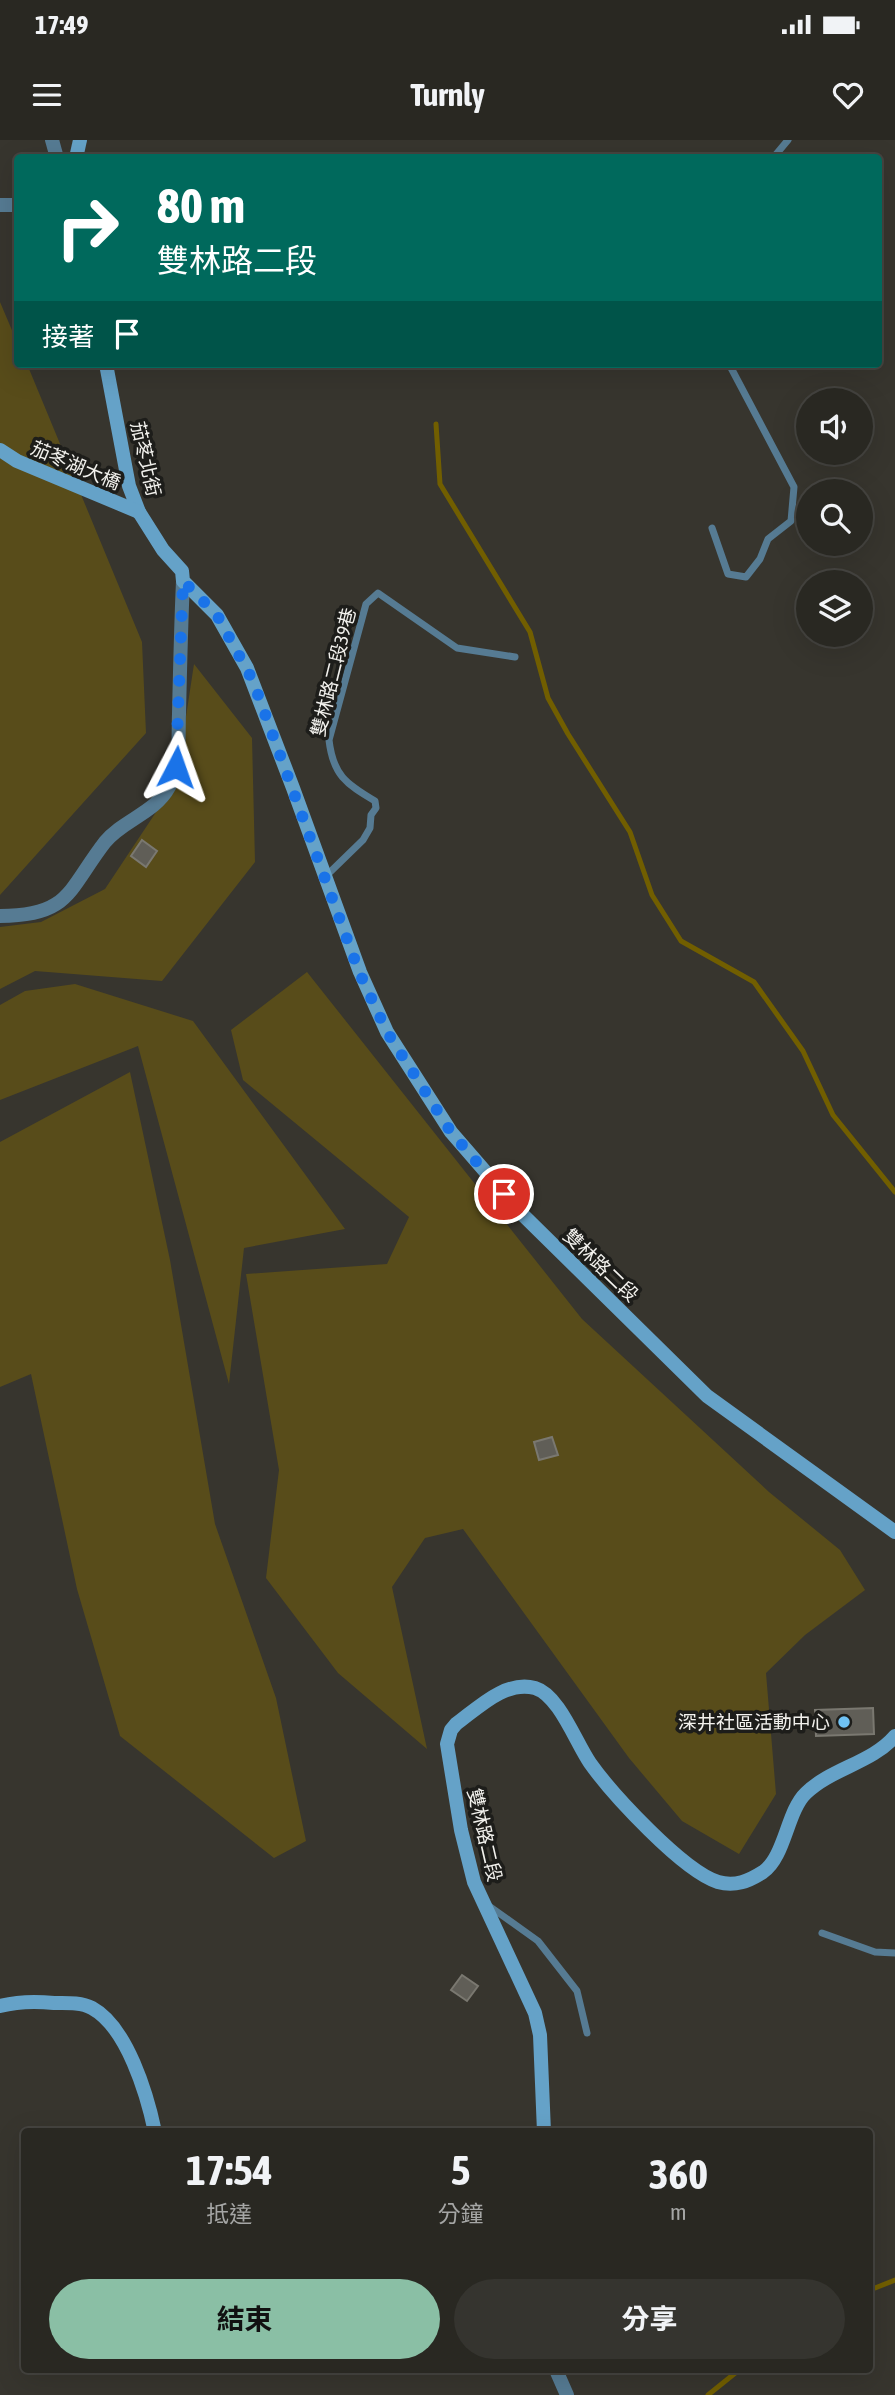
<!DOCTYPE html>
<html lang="zh-TW">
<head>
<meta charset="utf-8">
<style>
	:root { --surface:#292822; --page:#35342f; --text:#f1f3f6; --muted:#a5a6a5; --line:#454440; --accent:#8abfa5 }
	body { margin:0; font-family:"Asap Condensed","Noto Sans TC",sans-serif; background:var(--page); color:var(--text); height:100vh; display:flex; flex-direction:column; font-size:26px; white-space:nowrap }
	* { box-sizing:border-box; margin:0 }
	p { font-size:23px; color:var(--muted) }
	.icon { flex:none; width:38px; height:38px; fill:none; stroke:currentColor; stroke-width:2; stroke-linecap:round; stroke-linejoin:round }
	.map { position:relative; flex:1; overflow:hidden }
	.details { position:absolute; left:21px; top:1988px; width:852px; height:245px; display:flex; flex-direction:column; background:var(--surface); border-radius:7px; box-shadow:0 7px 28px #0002,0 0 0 2px var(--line) }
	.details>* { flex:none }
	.banner { position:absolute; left:14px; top:14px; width:868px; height:214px; border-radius:7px; box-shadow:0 7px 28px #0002,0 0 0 2px var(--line); background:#00695c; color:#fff; overflow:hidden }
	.tools { position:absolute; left:796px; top:248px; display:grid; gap:14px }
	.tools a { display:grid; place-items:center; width:77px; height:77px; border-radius:50%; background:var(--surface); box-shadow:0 7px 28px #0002,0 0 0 2px var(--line); font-size:35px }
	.pin { position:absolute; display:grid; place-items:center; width:60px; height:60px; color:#fff; margin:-30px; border:4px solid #fff; border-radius:50%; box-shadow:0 2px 7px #0007 }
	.me { position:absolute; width:77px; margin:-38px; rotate:4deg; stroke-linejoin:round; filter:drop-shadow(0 0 5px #0008) }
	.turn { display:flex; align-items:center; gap:24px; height:147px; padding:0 28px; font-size:32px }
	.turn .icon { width:91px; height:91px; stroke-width:2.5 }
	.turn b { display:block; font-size:49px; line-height:60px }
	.then { display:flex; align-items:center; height:66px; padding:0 28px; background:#0003; gap:14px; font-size:26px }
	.eta { display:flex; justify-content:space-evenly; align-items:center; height:119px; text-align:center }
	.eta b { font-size:42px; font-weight:700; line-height:49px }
	.button { display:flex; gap:14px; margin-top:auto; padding:14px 28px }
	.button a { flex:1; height:80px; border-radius:42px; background:var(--accent); color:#111; font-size:28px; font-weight:700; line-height:80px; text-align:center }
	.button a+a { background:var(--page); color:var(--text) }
	.status { display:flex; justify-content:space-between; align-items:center; height:49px; padding:0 35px; background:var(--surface); direction:ltr }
	.status svg { height:19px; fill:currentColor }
	header { display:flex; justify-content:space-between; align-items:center; height:91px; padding:0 28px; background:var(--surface); font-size:32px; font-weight:700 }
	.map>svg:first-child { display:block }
	.green { fill:#584c1a }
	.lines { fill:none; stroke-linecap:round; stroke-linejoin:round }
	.stream { stroke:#715e00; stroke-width:5 }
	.building { fill:#605e57; stroke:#7a7870; stroke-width:2 }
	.lane { stroke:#567b93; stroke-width:7 }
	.street { stroke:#567b93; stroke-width:14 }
	.secondary { stroke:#65a2c8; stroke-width:14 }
	.route { stroke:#1a73e8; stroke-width:12; stroke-dasharray:0 21.6 }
	.poi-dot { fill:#6fc2f4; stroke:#1d1d1a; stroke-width:2.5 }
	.labels { text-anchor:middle; stroke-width:7; stroke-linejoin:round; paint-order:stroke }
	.street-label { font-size:19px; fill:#f2f1ed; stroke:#1d1d1a }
	.poi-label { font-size:19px; fill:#f2f1ed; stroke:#1d1d1a; text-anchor:end }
</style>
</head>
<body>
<div class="status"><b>17:49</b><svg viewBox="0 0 49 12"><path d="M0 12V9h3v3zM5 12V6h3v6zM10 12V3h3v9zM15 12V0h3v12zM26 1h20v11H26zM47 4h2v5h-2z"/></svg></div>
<header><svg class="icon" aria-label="menu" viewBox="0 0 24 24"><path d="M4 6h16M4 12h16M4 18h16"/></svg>Turnly<svg class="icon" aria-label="heart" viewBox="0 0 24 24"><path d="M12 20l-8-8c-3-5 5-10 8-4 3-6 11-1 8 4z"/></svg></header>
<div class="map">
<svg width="895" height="2255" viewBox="0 0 895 2255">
	<rect width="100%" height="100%" fill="#37352e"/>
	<!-- green -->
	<g class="green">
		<path d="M0,162L17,202L18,224H27L142,502L146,593L0,755Z"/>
		<path d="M194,524L252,598L255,722L162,841L35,831L0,849V787L41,782L105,749L176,642Z"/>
		<path d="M307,832L582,1179L769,1352L840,1410L865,1450L805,1495L766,1533L776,1654L739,1714L682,1681L629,1618L463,1389L425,1398L392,1447L427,1609L338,1533L266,1438L279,1330L246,1134L387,1124L409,1077L243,940L231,890Z"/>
		<path d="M75,844L193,881L345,1089L244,1108L229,1244L138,906L0,960V865L25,851Z"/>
		<path d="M130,932L170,1120L215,1384L276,1558L306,1701L274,1718L120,1596L77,1449L31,1234L0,1247V1002Z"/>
	</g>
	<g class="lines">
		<!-- stream -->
		<g class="stream">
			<path d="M436,284L440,344L530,492L548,558L568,594L630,692L652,755L681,801L754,842L803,911L833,975L895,1052"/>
			<path d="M870,2150L895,2140"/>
			<path d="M708,2255L739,2230"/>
		</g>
	</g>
	<!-- building -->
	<g class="building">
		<path d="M142,700L157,711L146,727L131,716Z"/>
		<path d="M552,1297L558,1315L539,1320L534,1302Z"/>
		<path d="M873,1568L874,1594L816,1596L815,1570Z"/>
		<path d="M462,1835L478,1846L467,1861L451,1850Z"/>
	</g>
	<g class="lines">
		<!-- lane -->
		<g class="lane">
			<path d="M773,18L788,0"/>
			<path d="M712,388L728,434L746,437L760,419L768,399L791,381L794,347L729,224"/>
			<path d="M326,736L363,700L370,688L371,675L376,668L375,661C346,644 333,635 329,600L366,464L378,453L457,508L515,517"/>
			<path d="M489,1766L538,1801L577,1851L587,1893"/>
			<path d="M822,1793L875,1812L895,1813"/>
		</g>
		<!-- street -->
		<g class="street">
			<path d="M52,0L57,18"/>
			<path d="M0,65H18"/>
			<path d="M0,776C70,776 68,750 105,702C123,680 155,673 169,647C181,626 178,597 179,574C180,529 181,485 183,441"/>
			<path d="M556,2230L567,2255"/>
		</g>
		<!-- secondary -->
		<g class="secondary">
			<path d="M76,18L80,0"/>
			<path d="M106,224L129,346L139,372L163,410L182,431L183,441L217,475L247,528L293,648L360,832L387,892L451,992L522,1074L707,1256L895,1392"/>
			<path d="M0,310L17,321L139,372"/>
			<path d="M0,1866C19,1861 35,1861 54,1863C66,1863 81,1862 92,1868C127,1887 147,1954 155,1992"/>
			<path d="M544,1992L540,1895L535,1873L474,1742L461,1690L447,1604L451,1590L456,1584C478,1568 505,1540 535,1548C559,1555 576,1603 590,1623C612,1654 683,1731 718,1742C735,1747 749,1741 763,1732C785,1717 787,1671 806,1653C832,1628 872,1623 895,1596"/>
		</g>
	</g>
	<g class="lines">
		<!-- route -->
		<path class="route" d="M176,627L183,441L217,475L253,541L359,832L387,892L451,992L504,1054"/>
	</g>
	<!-- markers -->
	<circle class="poi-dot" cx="844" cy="1582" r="7"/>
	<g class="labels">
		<!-- street labels -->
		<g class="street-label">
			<text transform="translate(146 319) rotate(77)" y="7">茄苳北街</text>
			<text transform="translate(76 325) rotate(23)" y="7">茄苳湖大橋</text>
			<text transform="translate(333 532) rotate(-76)" y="7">雙林路二段39巷</text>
			<text transform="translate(601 1125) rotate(44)" y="7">雙林路二段</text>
			<text transform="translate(485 1695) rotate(77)" y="7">雙林路二段</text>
		</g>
		<!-- poi labels -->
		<g class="poi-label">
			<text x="830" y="1589">深井社區活動中心</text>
		</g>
	</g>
</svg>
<div class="tools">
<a><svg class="icon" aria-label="sound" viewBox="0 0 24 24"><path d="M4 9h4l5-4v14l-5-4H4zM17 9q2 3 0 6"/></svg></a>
<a><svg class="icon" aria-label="search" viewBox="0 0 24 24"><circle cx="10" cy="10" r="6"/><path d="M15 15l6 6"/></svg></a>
<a><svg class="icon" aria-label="layers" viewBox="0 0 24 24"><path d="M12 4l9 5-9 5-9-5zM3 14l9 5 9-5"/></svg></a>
</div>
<div class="pin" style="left:504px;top:1054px;background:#d93025"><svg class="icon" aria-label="arrive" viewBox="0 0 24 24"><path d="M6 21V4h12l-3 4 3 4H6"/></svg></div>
<svg class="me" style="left:176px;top:627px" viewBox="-20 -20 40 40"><path d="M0-17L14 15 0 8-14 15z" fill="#1a73e8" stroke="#fff" stroke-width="4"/></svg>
<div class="banner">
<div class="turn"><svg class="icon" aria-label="right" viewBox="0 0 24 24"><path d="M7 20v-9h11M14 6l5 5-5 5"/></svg><div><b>80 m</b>雙林路二段</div></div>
<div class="then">接著<svg class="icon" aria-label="arrive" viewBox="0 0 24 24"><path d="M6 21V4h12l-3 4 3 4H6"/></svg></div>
</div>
<section class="details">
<div class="eta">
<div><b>17:54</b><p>抵達</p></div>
<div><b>5</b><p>分鐘</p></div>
<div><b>360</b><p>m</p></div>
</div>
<div class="button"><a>結束</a><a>分享</a></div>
</section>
</div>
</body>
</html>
